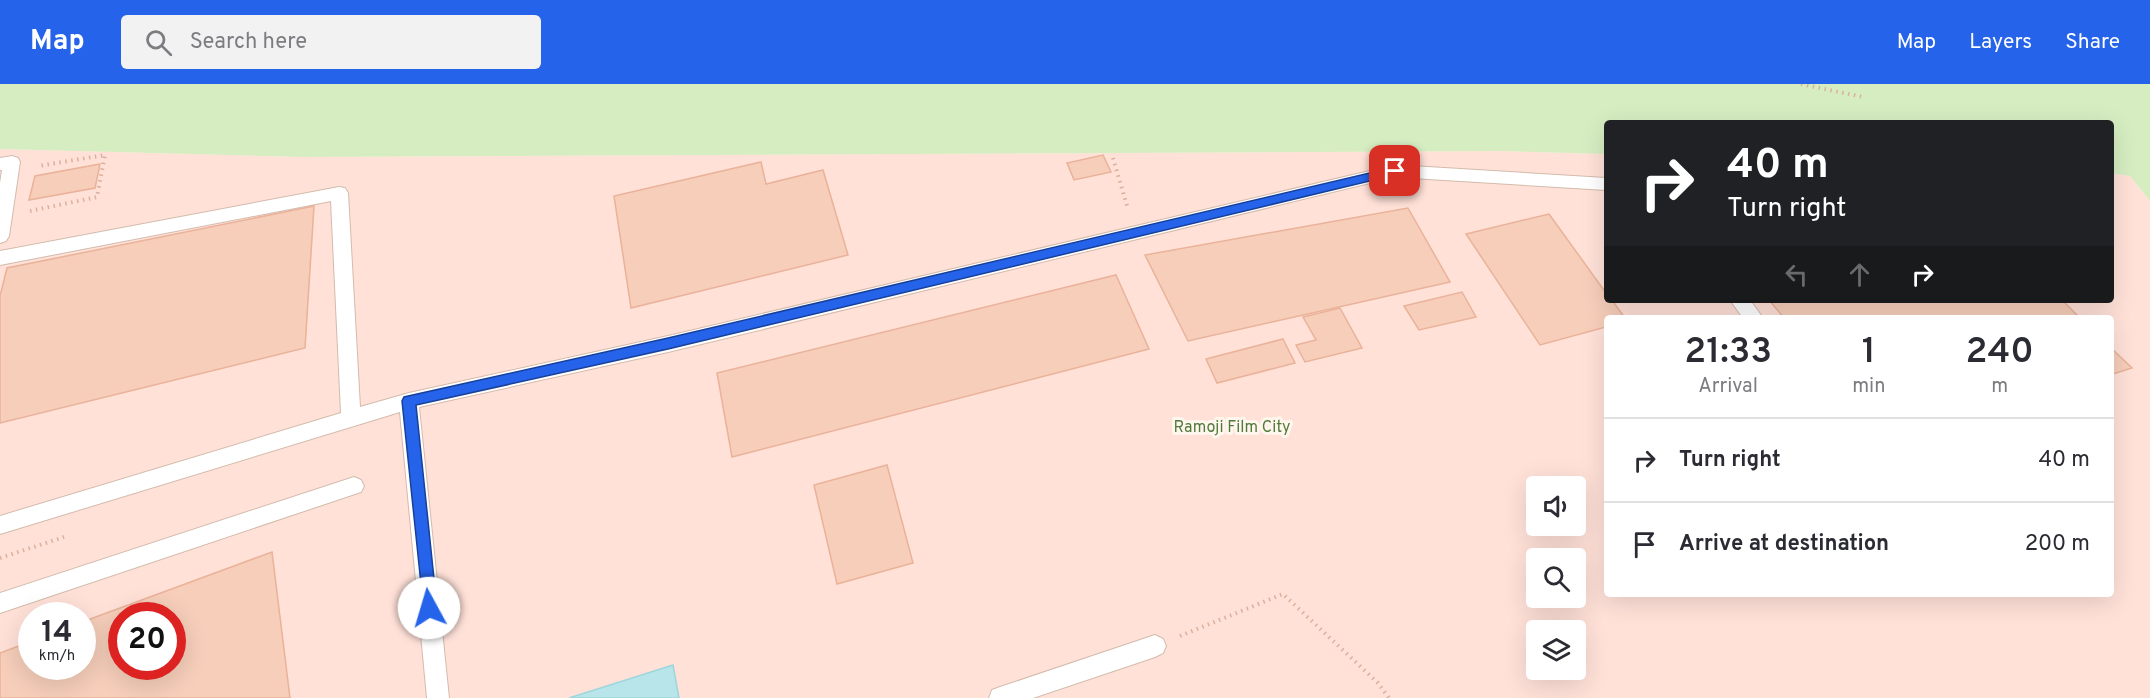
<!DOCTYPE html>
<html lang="en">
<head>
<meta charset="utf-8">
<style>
	:root { --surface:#fff; --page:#f2f2f3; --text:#2b2b33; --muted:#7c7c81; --line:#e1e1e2; --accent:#2563eb }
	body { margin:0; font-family:Overpass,sans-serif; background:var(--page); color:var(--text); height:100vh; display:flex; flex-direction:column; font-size:22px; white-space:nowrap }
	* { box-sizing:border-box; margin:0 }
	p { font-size:20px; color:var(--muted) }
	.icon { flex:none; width:33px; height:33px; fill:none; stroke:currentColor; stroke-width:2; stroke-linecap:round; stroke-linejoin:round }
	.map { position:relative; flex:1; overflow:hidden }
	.details { position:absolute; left:1604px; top:231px; width:510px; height:282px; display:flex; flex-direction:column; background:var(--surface); border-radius:6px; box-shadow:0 6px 24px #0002 }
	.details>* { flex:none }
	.banner { position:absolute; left:1604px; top:36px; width:510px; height:183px; border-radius:6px; box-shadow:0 6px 24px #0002; background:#202124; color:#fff; overflow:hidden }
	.buttons { position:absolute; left:1526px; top:392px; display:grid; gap:12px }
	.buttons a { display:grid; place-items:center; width:60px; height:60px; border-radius:6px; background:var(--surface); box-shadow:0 6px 24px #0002; font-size:30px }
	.speed { position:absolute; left:18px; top:518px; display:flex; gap:12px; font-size:30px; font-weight:700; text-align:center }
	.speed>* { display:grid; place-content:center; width:78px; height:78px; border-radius:50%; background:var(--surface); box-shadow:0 6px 24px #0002; line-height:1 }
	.speed small { font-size:15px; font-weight:400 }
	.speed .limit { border:9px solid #d22; background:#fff; color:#111 }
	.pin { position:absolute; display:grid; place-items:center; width:51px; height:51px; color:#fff; margin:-26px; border-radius:12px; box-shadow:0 3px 9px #0006 }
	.me { position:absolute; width:66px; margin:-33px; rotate:354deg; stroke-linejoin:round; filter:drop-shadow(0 0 4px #0008) }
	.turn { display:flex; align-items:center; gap:21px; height:126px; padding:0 24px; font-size:27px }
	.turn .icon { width:78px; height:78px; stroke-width:2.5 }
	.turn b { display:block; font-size:42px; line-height:51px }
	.lanes { display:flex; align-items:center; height:57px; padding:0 24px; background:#0003; justify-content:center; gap:30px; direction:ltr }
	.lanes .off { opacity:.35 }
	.eta { display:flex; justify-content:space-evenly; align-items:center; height:102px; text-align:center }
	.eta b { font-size:36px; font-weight:600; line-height:42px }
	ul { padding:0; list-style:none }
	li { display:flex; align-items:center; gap:18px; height:84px; padding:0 24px; border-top:2px solid var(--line) }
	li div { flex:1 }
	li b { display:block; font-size:22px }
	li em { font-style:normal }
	header { display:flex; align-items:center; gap:36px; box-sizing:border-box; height:84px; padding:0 30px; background:var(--accent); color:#fff }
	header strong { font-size:28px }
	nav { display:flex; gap:33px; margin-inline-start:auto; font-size:21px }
	.search { width:420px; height:54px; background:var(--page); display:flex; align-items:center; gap:15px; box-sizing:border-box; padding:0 21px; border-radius:6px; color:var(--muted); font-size:22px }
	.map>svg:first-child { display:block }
	.commercial { fill:#ffe1d8; fill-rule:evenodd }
	.green { fill:#d6edc2 }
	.water { fill:#b7e5e9; stroke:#9dd6dc; stroke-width:1.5 }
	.building { fill:#f6ceba; stroke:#eab299; stroke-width:1.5; fill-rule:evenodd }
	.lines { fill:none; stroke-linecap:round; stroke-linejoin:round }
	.service-casing { stroke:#d3bbac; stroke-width:2 }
	.path { stroke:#dbb19d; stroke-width:4; stroke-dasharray:1.5 4.5; stroke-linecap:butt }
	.service { fill:#fff; fill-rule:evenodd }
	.route { fill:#2563eb; stroke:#184099; stroke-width:1.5 }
	.labels { text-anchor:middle; stroke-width:6; stroke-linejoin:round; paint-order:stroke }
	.park-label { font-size:16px; fill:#527a3c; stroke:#fff7ed }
</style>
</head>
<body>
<header>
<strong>Map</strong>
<div class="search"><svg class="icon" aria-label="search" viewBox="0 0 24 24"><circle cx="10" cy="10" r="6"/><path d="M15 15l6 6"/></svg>Search here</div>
<nav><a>Map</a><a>Layers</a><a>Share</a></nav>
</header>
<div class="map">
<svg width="2150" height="614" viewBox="0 0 2150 614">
	<rect width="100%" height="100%" fill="#fef2e5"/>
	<!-- commercial -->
	<path class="commercial" d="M0,65L302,73L1502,67L1606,70V216H2110L2111,89L2130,92L2150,117V614H0ZM1606,234H2110V510H1606ZM1536,402H1575V441H1536ZM1536,474H1575V513H1536ZM32,531H82V582H32ZM122,531H172V582H122ZM1536,546H1575V585H1536Z"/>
	<!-- green -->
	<path class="green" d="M0,0H2150V117L2130,92L2111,89L2110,39H1606V70L1501,67L302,73L0,65Z"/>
	<!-- water -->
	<path class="water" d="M673,581L679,614H569Z"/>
	<!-- building -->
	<g class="building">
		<path d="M1103,71L1111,88L1074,96L1067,79Z"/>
		<path d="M761,78L766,100L823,86L848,171L631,224L614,112Z"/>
		<path d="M100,80L95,104L29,116L35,92Z"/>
		<path d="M314,122L305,264L0,339V212L7,184Z"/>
		<path d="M1408,124L1450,198L1188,257L1145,171Z"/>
		<path d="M1549,130L1606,209V216H1612L1625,234H1606V243L1540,261L1466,150Z"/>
		<path d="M1116,191L1149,265L732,373L717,289Z"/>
		<path d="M1462,208L1476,233L1419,246L1404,222Z"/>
		<path d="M1769,216H2062L2080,234H1784Z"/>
		<path d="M1340,224L1362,264L1305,278L1296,261L1316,256L1303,233Z"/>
		<path d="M1283,255L1295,279L1217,299L1206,275Z"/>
		<path d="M2110,263L2132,284L2110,291Z"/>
		<path d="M887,381L913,479L837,500L814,401Z"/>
		<path d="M272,468L290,614H0V569L32,557V582H82V538ZM122,531H172V582H122Z"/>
	</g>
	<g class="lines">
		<defs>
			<g id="service">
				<path d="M12,72L18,74L20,78L9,152L6,157L0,159V99L2,86H0V74Z"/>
				<path d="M1395,81L1606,94V106L1395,93L668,268L419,323L449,614H427L400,328L0,450V432L341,329L331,117L0,181V167L339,103L345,104L348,109L360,323L409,309L668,252Z"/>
				<path d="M1730,216H1750L1763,234H1743Z"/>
				<path d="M354,393L361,396L364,402L361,408L0,529V509Z"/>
				<path d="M1155,551L1163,555L1166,562L1163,569L1155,573L1033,614H989L992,606L1000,603Z"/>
			</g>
		</defs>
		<!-- service casing -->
		<use href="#service" class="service-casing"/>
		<!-- path -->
		<g class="path">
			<path d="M1801,0L1863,13"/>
			<path d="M1113,74L1128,125"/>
			<path d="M30,127L97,113L105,71L38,82"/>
			<path d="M0,474L64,453"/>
			<path d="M1180,552L1283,510L1378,599L1389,614"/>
		</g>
		<!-- service -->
		<use href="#service" class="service"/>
	</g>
	<!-- route -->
	<path class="route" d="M1395,83L1399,84V90L668,265L416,321L437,524L435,529L429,531L424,529L402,317L404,313L668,254Z"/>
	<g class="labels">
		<!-- park labels -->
		<g class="park-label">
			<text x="1232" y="348">Ramoji Film City</text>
		</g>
	</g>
</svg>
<div class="buttons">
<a><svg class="icon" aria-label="sound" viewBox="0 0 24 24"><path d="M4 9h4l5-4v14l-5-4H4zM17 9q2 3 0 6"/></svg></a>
<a><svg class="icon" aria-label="search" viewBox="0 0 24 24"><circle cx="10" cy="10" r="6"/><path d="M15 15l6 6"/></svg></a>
<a><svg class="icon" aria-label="layers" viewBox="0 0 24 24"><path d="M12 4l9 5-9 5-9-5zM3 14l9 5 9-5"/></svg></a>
</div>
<div class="speed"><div>14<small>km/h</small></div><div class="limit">20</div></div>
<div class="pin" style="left:1395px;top:87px;background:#d93025"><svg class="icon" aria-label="arrive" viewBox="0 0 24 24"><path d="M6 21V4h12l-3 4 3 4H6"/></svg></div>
<svg class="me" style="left:429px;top:524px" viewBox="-20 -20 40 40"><circle r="19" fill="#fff"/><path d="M0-13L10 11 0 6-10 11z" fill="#2563eb"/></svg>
<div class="banner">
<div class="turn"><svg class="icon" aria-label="right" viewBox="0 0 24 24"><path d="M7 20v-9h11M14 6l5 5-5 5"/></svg><div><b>40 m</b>Turn right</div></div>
<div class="lanes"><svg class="icon off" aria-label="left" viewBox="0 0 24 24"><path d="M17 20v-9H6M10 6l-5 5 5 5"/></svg><svg class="icon off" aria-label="ahead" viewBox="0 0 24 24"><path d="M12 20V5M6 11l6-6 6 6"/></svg><svg class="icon" aria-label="right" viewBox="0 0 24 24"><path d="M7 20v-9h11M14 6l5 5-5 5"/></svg></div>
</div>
<section class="details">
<div class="eta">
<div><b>21:33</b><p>Arrival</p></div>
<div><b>1</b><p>min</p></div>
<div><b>240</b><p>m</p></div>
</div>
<ul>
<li><svg class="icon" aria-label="right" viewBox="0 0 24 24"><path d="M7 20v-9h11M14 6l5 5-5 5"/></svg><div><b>Turn right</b></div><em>40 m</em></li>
<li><svg class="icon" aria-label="arrive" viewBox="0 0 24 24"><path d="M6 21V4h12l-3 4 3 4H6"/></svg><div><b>Arrive at destination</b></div><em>200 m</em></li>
</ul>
</section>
</div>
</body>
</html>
